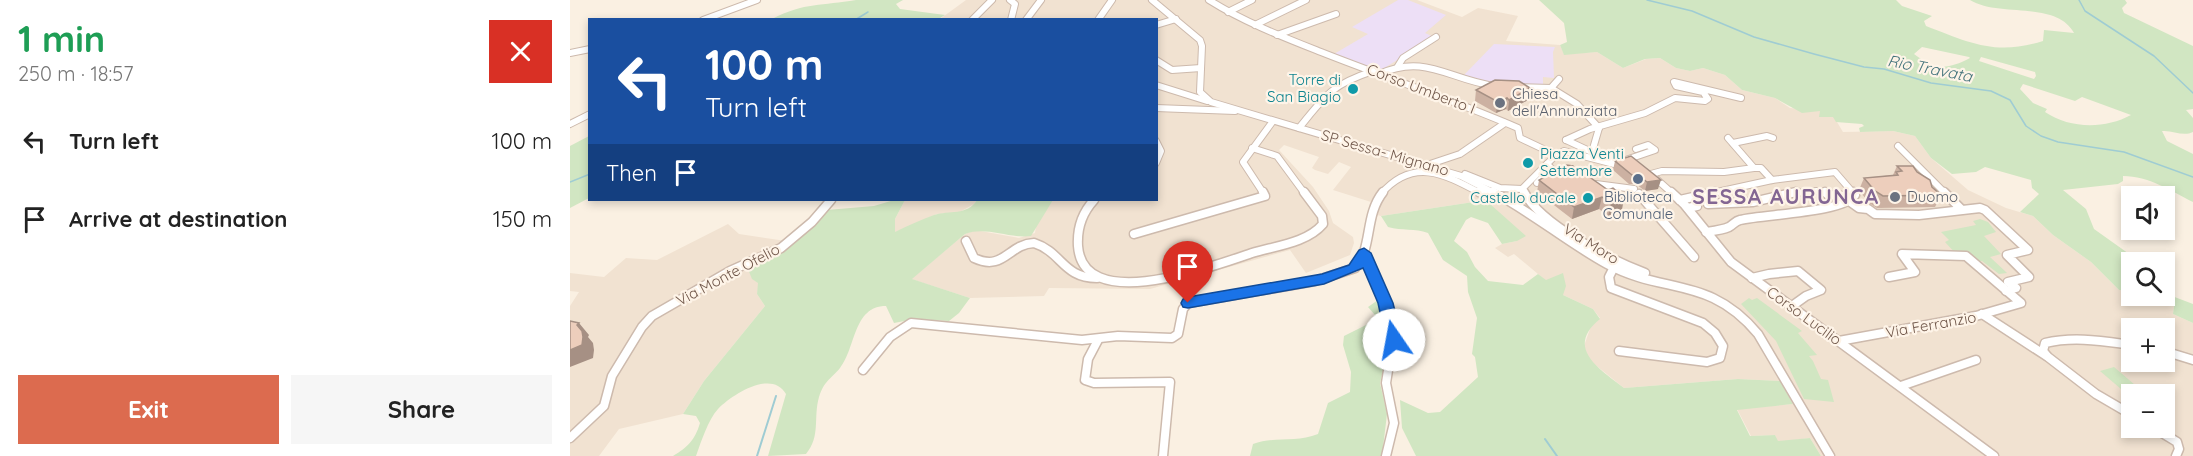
<!DOCTYPE html>
<html lang="en">
<head>
<meta charset="utf-8">
<style>
	:root { --surface:#fff; --page:#f6f6f6; --text:#222; --muted:#767676; --accent:#dc6b4f }
	body { margin:0; font-family:Quicksand,sans-serif; background:var(--page); color:var(--text); height:100vh; display:flex; flex-direction:column; font-size:22px; white-space:nowrap }
	* { box-sizing:border-box; margin:0 }
	p { font-size:20px; color:var(--muted) }
	.icon { flex:none; width:33px; height:33px; fill:none; stroke:currentColor; stroke-width:2; stroke-linecap:round; stroke-linejoin:round }
	.map { position:relative; flex:1; overflow:hidden }
	.panel { display:flex; flex-direction:column; background:var(--surface); width:570px }
	.panel>* { flex:none }
	.hud { position:absolute; left:18px; top:18px; width:570px; height:183px; border-radius:0px; box-shadow:0 3px 9px #0003; background:#1a4fa0; color:#fff; overflow:hidden }
	.controls { position:absolute; left:1551px; top:186px; display:grid; gap:12px }
	.controls a { display:grid; place-items:center; width:54px; height:54px; border-radius:0px; background:var(--surface); box-shadow:0 3px 9px #0003; font-size:30px }
	.pin { position:absolute; display:grid; place-items:center; width:51px; height:51px; color:#fff; margin:-62px -26px; border-radius:50% 50% 50% 0; rotate:-45deg; box-shadow:0 0 6px #0007 }
	.pin .icon { rotate:45deg }
	.me { position:absolute; width:66px; margin:-33px; rotate:348deg; stroke-linejoin:round; filter:drop-shadow(0 0 4px #0008) }
	.turn { display:flex; align-items:center; gap:21px; height:126px; padding:0 18px; font-size:27px }
	.turn .icon { width:78px; height:78px; stroke-width:2.5 }
	.turn b { display:block; font-size:42px; line-height:51px }
	.then { display:flex; align-items:center; height:57px; padding:0 18px; background:#0003; gap:12px; font-size:22px }
	.round { display:grid; place-items:center; flex:none; width:63px; height:63px; border-radius:0px; background:var(--page) }
	.head { display:flex; align-items:center; justify-content:space-between; height:102px; padding:0 18px }
	h1 { font-size:36px; font-weight:800; line-height:45px; color:#1e9e55 }
	.button { display:flex; gap:12px; margin-top:auto; padding:12px 18px }
	.button a { flex:1; height:69px; border-radius:0px; background:var(--accent); color:#fff; font-size:24px; font-weight:800; line-height:69px; text-align:center }
	.button a+a { background:var(--page); color:var(--text) }
	ul { padding:0; list-style:none }
	li { display:flex; align-items:center; gap:18px; height:78px; padding:0 18px }
	li div { flex:1 }
	li b { display:block; font-size:22px }
	li em { font-style:normal }
	main { display:flex; flex:1; min-height:0 }
	.map>svg:first-child { display:block }
	.residential { fill:#f1e2d1; fill-rule:evenodd }
	.education { fill:#eddff6 }
	.green { fill:#d1e6c2; fill-rule:evenodd }
	.lines { fill:none; stroke-linecap:round; stroke-linejoin:round }
	.stream-far1 { stroke:#9fccd3; stroke-width:1.5 }
	.stream { stroke:#9fccd3; stroke-width:2 }
	.minor-far1-casing { stroke:#cdbaad; stroke-width:8 }
	.minor-casing { stroke:#cdbaad; stroke-width:11 }
	.minor-far1 { stroke:#fff; stroke-width:6 }
	.minor { stroke:#fff; stroke-width:8 }
	.wall { fill:#ccb1a2 }
	.shaded-wall { fill:#a69084 }
	.building { fill:#edcebc; stroke:#a69084; stroke-width:1.5 }
	.route { fill:#1a73e8; stroke:#114b97; stroke-width:1.5 }
	.culture-dot { fill:#0f9aa8; stroke:#fef4e8; stroke-width:2 }
	.worship-dot { fill:#6b7280; stroke:#fef4e8; stroke-width:2 }
	.service-dot { fill:#5c6f8a; stroke:#fef4e8; stroke-width:2 }
	.labels { text-anchor:middle; stroke-width:4.5; stroke-linejoin:round; paint-order:stroke }
	.culture-label { font-size:15px; fill:#0d838f; stroke:#fef4e8; text-anchor:end }
	.street-label { font-size:15px; fill:#70574a; stroke:#fef4e8 }
	.worship-label { font-size:15px; fill:#5b616d; stroke:#fef4e8; text-anchor:start }
	.service-label { font-size:15px; fill:#4e5e75; stroke:#fef4e8 }
	.water-label { font-size:16px; font-style:italic; fill:#43737b; stroke:#fef4e8 }
	.district-label { font-size:21px; font-weight:bold; letter-spacing:1.5px; fill:#836693; stroke:#fef4e8 }
</style>
</head>
<body>
<main>
<section class="panel">
<div class="head"><div><h1>1 min</h1><p>250 m · 18:57</p></div><a class="round" style="background:#d93025;color:#fff"><svg class="icon" aria-label="close" viewBox="0 0 24 24"><path d="M6 6l12 12M18 6L6 18"/></svg></a></div>
<ul>
<li><svg class="icon" aria-label="left" viewBox="0 0 24 24"><path d="M17 20v-9H6M10 6l-5 5 5 5"/></svg><div><b>Turn left</b></div><em>100 m</em></li>
<li><svg class="icon" aria-label="arrive" viewBox="0 0 24 24"><path d="M6 21V4h12l-3 4 3 4H6"/></svg><div><b>Arrive at destination</b></div><em>150 m</em></li>
</ul>
<div class="button"><a>Exit</a><a>Share</a></div>
</section>
<div class="map">
<svg width="1623" height="456" viewBox="0 0 1623 456">
	<rect width="100%" height="100%" fill="#faf0e2"/>
	<!-- residential -->
	<g class="residential">
		<path d="M396,0H847L892,17L908,8L948,16L936,41L990,45L994,54L1027,52L1053,68L1076,59L1090,58L1106,68L1120,71L1133,68L1155,75L1172,90L1205,98L1220,108L1250,111L1264,117L1273,132L1323,131L1345,136L1361,158L1398,190L1436,208L1463,216L1483,235L1521,262L1549,290L1561,291L1562,296H1578L1604,306L1603,314L1623,323V456H1251L1240,438L1207,442L1205,435L1181,436L1167,409L1223,404L1210,381L1168,379L1054,388L1018,359L1014,346L1021,326L1030,318L1023,309L993,295L944,254L938,257L925,248L932,244L947,241L910,201L811,216L800,213L801,202L763,190L781,167L769,162L758,174L745,170L742,168L749,157L714,145L709,150L743,187L759,211L763,223L783,237L784,243L780,255L736,273L720,250L580,289L479,288L474,296L400,298L341,279L395,234L405,230L449,238L465,233L466,225L483,200H586V20L370,19ZM1562,328H1594V362H1562ZM1562,394H1594V428H1562Z"/>
		<path d="M259,200H265L189,283L187,294L195,306L134,381L113,414L49,429L29,456H0V306L9,292L0,291V273L34,277L56,258L87,260L158,224L169,234L216,241Z"/>
		<path d="M335,200H407L404,204L388,213L367,214L324,233L325,219Z"/>
	</g>
	<!-- education -->
	<g class="education">
		<path d="M828,0H838L876,15L855,33L864,37L808,72L764,54L798,34L782,27Z"/>
		<path d="M924,44L985,47L983,52L984,78L973,77V86L925,84L893,76Z"/>
	</g>
	<!-- green -->
	<g class="green">
		<path d="M286,0H333L326,4L330,9L375,15L370,18L351,19H202C235,2 252,6 286,0Z"/>
		<path d="M969,0H1326L1332,6L1362,16L1354,21L1356,26C1400,43 1426,56 1473,41L1474,30L1504,33C1486,0 1429,18 1400,0H1555L1557,3L1552,8L1554,13L1623,46V109L1616,110L1623,118V132C1613,137 1603,130 1592,131L1597,141L1623,154V202C1601,191 1579,176 1553,176V181L1548,184L1493,190L1516,209L1524,229L1562,256L1571,257L1579,262H1562L1561,291L1549,290L1521,262L1483,235L1463,216L1450,212L1469,194L1462,188L1461,180L1415,167L1406,172L1382,174L1361,158L1345,136L1323,131L1290,132L1289,128L1294,126L1292,124L1266,122L1263,117H1249L1250,111L1232,113L1205,98L1172,90L1155,75L1133,68L1120,71L1106,68L1090,58L1075,59L1053,68L1027,52L994,55L990,45L997,42L994,23ZM1352,47L1399,57L1400,58C1377,70 1365,70 1344,54ZM1411,57L1465,72L1466,76L1464,79L1409,61ZM1453,84L1505,101L1512,97L1561,115C1535,129 1500,129 1475,112L1477,109L1463,103L1450,89Z"/>
		<path d="M19,136V198L0,208V146Z"/>
		<path d="M324,200H335L325,219V232C337,226 350,220 364,215C379,210 397,216 407,200H483L461,236C439,239 416,226 395,234L342,279L400,298L389,313L379,321L345,319L324,323L316,306C283,306 286,348 270,368C260,380 254,381 249,397C243,418 251,436 236,454L198,456L216,394C202,369 163,394 148,409C138,420 131,442 126,456H103C118,447 125,440 130,423L126,416L113,414L134,381L195,306L187,294L188,283L182,279L178,269L214,251L257,210L304,206Z"/>
		<path d="M910,201L920,204L956,236L947,241L932,244L918,223L901,217L896,220L884,241L897,252L905,267L918,281L953,285L968,274L976,280L993,273L996,286L993,295L1023,309L1030,319C994,348 1030,369 1054,388L1168,379L1210,381L1223,404L1167,410L1180,436L1205,435L1208,441L1240,438L1251,456H846L832,428L830,400L858,413L870,412L908,377L905,357L902,354L907,318L898,292L897,276L873,260L858,233C845,228 832,231 818,227L811,216Z"/>
		<path d="M1410,219L1418,222L1426,232L1414,236L1431,254L1420,257L1437,273L1429,274L1412,261C1396,265 1385,253 1375,242L1379,240L1371,232L1406,225L1403,221Z"/>
		<path d="M1595,287L1602,296L1623,304V323L1603,314L1604,306L1578,296H1594Z"/>
		<path d="M1179,298L1182,300L1187,298L1232,331L1228,333L1247,355L1239,356L1243,361L1251,379L1258,380L1264,402L1234,399L1206,341L1171,304Z"/>
		<path d="M808,300L819,346L810,383L817,414L812,456H680L683,444C704,436 726,443 748,434L758,403L780,392L781,372L773,345L774,336L804,321L805,315L798,307Z"/>
		<path d="M1544,367L1565,385L1551,389L1530,371Z"/>
	</g>
	<g class="lines">
		<!-- stream-far1 -->
		<g class="stream-far1">
			<path d="M1077,0L1122,11L1184,37L1244,54L1294,67L1314,69L1361,83L1421,91L1440,100L1456,126L1471,136L1488,142L1554,152L1623,177"/>
			<path d="M1509,0L1515,11L1584,56L1623,93"/>
			<path d="M285,20L298,12"/>
			<path d="M0,182L20,174"/>
		</g>
		<!-- stream -->
		<g class="stream">
			<path d="M975,439L987,456"/>
			<path d="M187,456L206,396"/>
		</g>
		<defs>
			<g id="minor-far1">
				<path d="M440,0L445,4L441,20"/>
				<path d="M582,0L630,40L632,46L630,92L641,102L891,176L926,194"/>
				<path d="M639,0C674,22 713,37 751,52C817,78 883,100 948,128L950,138L986,155L994,151L1044,164L1085,150L1078,145L1066,149"/>
				<path d="M658,12L682,0"/>
				<path d="M133,20L187,0"/>
				<path d="M402,20L422,0"/>
				<path d="M456,20L471,0"/>
				<path d="M528,20L542,0"/>
				<path d="M586,25L606,19"/>
				<path d="M685,25L736,0"/>
				<path d="M707,35L766,14"/>
				<path d="M0,53L20,49"/>
				<path d="M586,60L602,70L631,68"/>
				<path d="M828,66L833,58L866,37"/>
				<path d="M809,74C856,53 879,80 925,86"/>
				<path d="M586,85L637,101"/>
				<path d="M949,87L981,88L1007,104L1029,128"/>
				<path d="M981,88L989,79"/>
				<path d="M586,108L665,111"/>
				<path d="M0,124L20,114"/>
				<path d="M729,128C756,95 761,85 803,71"/>
				<path d="M1158,138L1184,168H1191L1202,180"/>
				<path d="M996,140L1020,129L1075,113L1105,98L1135,101L1138,99L1133,92L1106,86L1104,82L1171,98"/>
				<path d="M996,140L1041,161"/>
				<path d="M586,141L591,151L586,163"/>
				<path d="M1163,143L1197,136L1203,138"/>
				<path d="M1328,146L1376,194"/>
				<path d="M682,148L707,156L735,194"/>
				<path d="M1022,152L1029,128"/>
				<path d="M860,164L890,154L935,123"/>
				<path d="M977,164L981,168L967,183L977,180"/>
				<path d="M895,174L930,188L952,189"/>
				<path d="M1081,174L1092,171L1154,172L1184,168"/>
				<path d="M1083,176L1103,194"/>
				<path d="M1026,184L1064,189"/>
				<path d="M952,189L955,194"/>
				<path d="M952,189L986,155"/>
				<path d="M694,194L673,162L703,121"/>
				<path d="M811,194C844,156 876,175 912,194"/>
				<path d="M1138,194L1202,180L1265,172L1284,194"/>
				<path d="M1214,194L1247,191L1257,194"/>
			</g>
			<g id="minor">
				<path d="M909,192L922,199L931,196"/>
				<path d="M923,192C963,213 997,242 1037,264C1094,295 1139,275 1188,334L1260,456"/>
				<path d="M954,192C971,225 1041,260 1075,273"/>
				<path d="M1101,192L1114,204L1161,262L1424,456"/>
				<path d="M1255,192L1258,195L1272,196L1289,208L1298,209L1305,214L1349,215L1410,208L1415,210L1458,250L1437,255L1459,277L1438,282L1446,288L1436,291"/>
				<path d="M1374,192L1391,209"/>
				<path d="M1069,194L1124,257"/>
				<path d="M524,200C512,213 507,229 508,246C513,316 646,265 682,253C705,246 737,243 753,224L752,216L734,192"/>
				<path d="M1110,200L1145,192"/>
				<path d="M1138,204L1183,202L1226,192"/>
				<path d="M1118,208L1127,206"/>
				<path d="M1136,232C1143,231 1152,230 1159,227C1163,225 1165,221 1170,220C1194,214 1274,213 1285,195L1283,192"/>
				<path d="M564,234L695,196L693,192"/>
				<path d="M396,241L404,258C434,272 438,244 464,243C492,252 493,278 527,278"/>
				<path d="M794,253L809,287L824,333L816,383L824,423L816,456"/>
				<path d="M1044,267L1039,277L1041,288L1133,323L1145,333L1153,346L1150,358L1137,362L1049,351"/>
				<path d="M1182,278L1199,274L1228,271L1251,290L1236,296L1222,306"/>
				<path d="M1412,314L1478,357L1526,394L1562,415"/>
				<path d="M528,340L518,359L515,380L524,383L600,382L593,456"/>
				<path d="M1269,341L1406,316L1451,303L1396,256L1332,254L1345,272L1319,277"/>
				<path d="M1594,351L1623,360"/>
				<path d="M1477,356L1473,351L1475,343C1504,336 1532,341 1562,345"/>
				<path d="M293,370L320,337L341,323L512,340L548,336L602,338L608,334L613,309L618,303L745,281L785,268C803,248 794,216 813,192"/>
				<path d="M1331,386L1406,360"/>
				<path d="M1584,428L1607,442L1609,449L1606,456"/>
				<path d="M0,438L34,406L42,376L72,327L82,316L160,271L211,248L242,222L261,200"/>
			</g>
		</defs>
		<!-- minor-far1 casing -->
		<use href="#minor-far1" class="minor-far1-casing"/>
		<!-- minor casing -->
		<use href="#minor" class="minor-casing"/>
		<!-- minor-far1 -->
		<use href="#minor-far1" class="minor-far1"/>
		<!-- minor -->
		<use href="#minor" class="minor"/>
	</g>
	<!-- wall -->
	<g class="wall">
		<path d="M960,88L958,100L938,111L936,109L926,113L905,101L906,90Z"/>
		<path d="M1061,156L1088,189L1075,191L1066,184H1059L1043,170L1045,161Z"/>
		<path d="M1327,166L1347,172L1371,195L1365,207L1307,208L1299,203L1289,190L1294,178L1323,175Z"/>
		<path d="M969,180L1038,190L1054,197L1052,209L1038,216L1029,209L1002,219L967,192Z"/>
	</g>
	<!-- shaded-wall -->
	<g class="shaded-wall">
		<path d="M960,88L958,100L938,111L939,100Z"/>
		<path d="M937,98L936,109L926,113L928,102Z"/>
		<path d="M1091,180L1088,189L1075,191L1077,182Z"/>
		<path d="M1032,197L1029,209L1002,219L1004,207Z"/>
		<path d="M1054,197L1052,209L1038,216L1041,204Z"/>
		<path d="M9,323L19,335L18,337L23,343L24,350L23,358L0,367V350L7,325Z"/>
	</g>
	<!-- building -->
	<g class="building">
		<path d="M925,80L949,81L960,88L939,100L937,98L928,102L906,90Z"/>
		<path d="M1061,156L1091,180L1077,182L1068,175H1062L1045,161Z"/>
		<path d="M996,165L1003,166L1006,171L1015,174L1038,190L1043,188L1054,197L1041,204L1032,197L1004,207L969,180Z"/>
		<path d="M1327,166H1343L1347,172L1360,180L1362,187L1371,195L1313,196L1305,191L1294,178L1328,175L1326,172L1332,171Z"/>
		<path d="M0,321L9,323L7,325L12,331L13,337L12,345L0,350Z"/>
	</g>
	<!-- route -->
	<path class="route" d="M794,248L801,253L823,303L832,340L829,344H818L816,340L808,303L793,268L754,284L618,308L613,307L611,303L613,299L618,297L752,274L779,265L789,250Z"/>
	<!-- markers -->
	<g class="culture-dot">
		<circle cx="783" cy="89" r="6"/>
		<circle cx="958" cy="163" r="6"/>
		<circle cx="1018" cy="198" r="6"/>
	</g>
	<g class="worship-dot">
		<circle cx="930" cy="103" r="6"/>
		<circle cx="1325" cy="197" r="6"/>
	</g>
	<circle class="service-dot" cx="1068" cy="179" r="6"/>
	<g class="labels">
		<!-- culture labels -->
		<g class="culture-label">
			<text x="771" y="85">Torre di<tspan x="771" dy="17">San Biagio</tspan></text>
			<text x="970" y="159" text-anchor="start">Piazza Venti<tspan x="970" dy="17">Settembre</tspan></text>
			<text x="1006" y="203">Castello ducale</text>
		</g>
		<!-- street labels -->
		<g class="street-label">
			<text transform="translate(851 89) rotate(21)" y="5">Corso Umberto I</text>
			<text transform="translate(815 153) rotate(16)" y="5">SP Sessa- Mignano</text>
			<text transform="translate(1021 244) rotate(32)" y="5">Via Moro</text>
			<text transform="translate(158 275) rotate(-28)" y="5">Via Monte Ofelio</text>
			<text transform="translate(1234 316) rotate(36)" y="5">Corso Lucilio</text>
			<text transform="translate(1361 325) rotate(-10)" y="5">Via Ferranzio</text>
		</g>
		<!-- worship labels -->
		<g class="worship-label">
			<text x="942" y="99">Chiesa<tspan x="942" dy="17">dell'Annunziata</tspan></text>
			<text x="1337" y="202">Duomo</text>
		</g>
		<!-- service labels -->
		<g class="service-label">
			<text x="1068" y="202">Biblioteca<tspan x="1068" dy="17">Comunale</tspan></text>
		</g>
		<!-- water labels -->
		<g class="water-label">
			<text transform="translate(1360 68) rotate(11)" y="6">Rio Travata</text>
		</g>
		<!-- district labels -->
		<g class="district-label">
			<text x="1216" y="204">SESSA AURUNCA</text>
		</g>
	</g>
</svg>
<div class="controls">
<a><svg class="icon" aria-label="sound" viewBox="0 0 24 24"><path d="M4 9h4l5-4v14l-5-4H4zM17 9q2 3 0 6"/></svg></a>
<a><svg class="icon" aria-label="search" viewBox="0 0 24 24"><circle cx="10" cy="10" r="6"/><path d="M15 15l6 6"/></svg></a>
<a>+</a>
<a>−</a>
</div>
<div class="pin" style="left:618px;top:303px;background:#d93025"><svg class="icon" aria-label="arrive" viewBox="0 0 24 24"><path d="M6 21V4h12l-3 4 3 4H6"/></svg></div>
<svg class="me" style="left:824px;top:340px" viewBox="-20 -20 40 40"><circle r="19" fill="#fff"/><path d="M0-13L10 11 0 6-10 11z" fill="#1a73e8"/></svg>
<div class="hud">
<div class="turn"><svg class="icon" aria-label="left" viewBox="0 0 24 24"><path d="M17 20v-9H6M10 6l-5 5 5 5"/></svg><div><b>100 m</b>Turn left</div></div>
<div class="then">Then<svg class="icon" aria-label="arrive" viewBox="0 0 24 24"><path d="M6 21V4h12l-3 4 3 4H6"/></svg></div>
</div>
</div>
</main>
</body>
</html>
